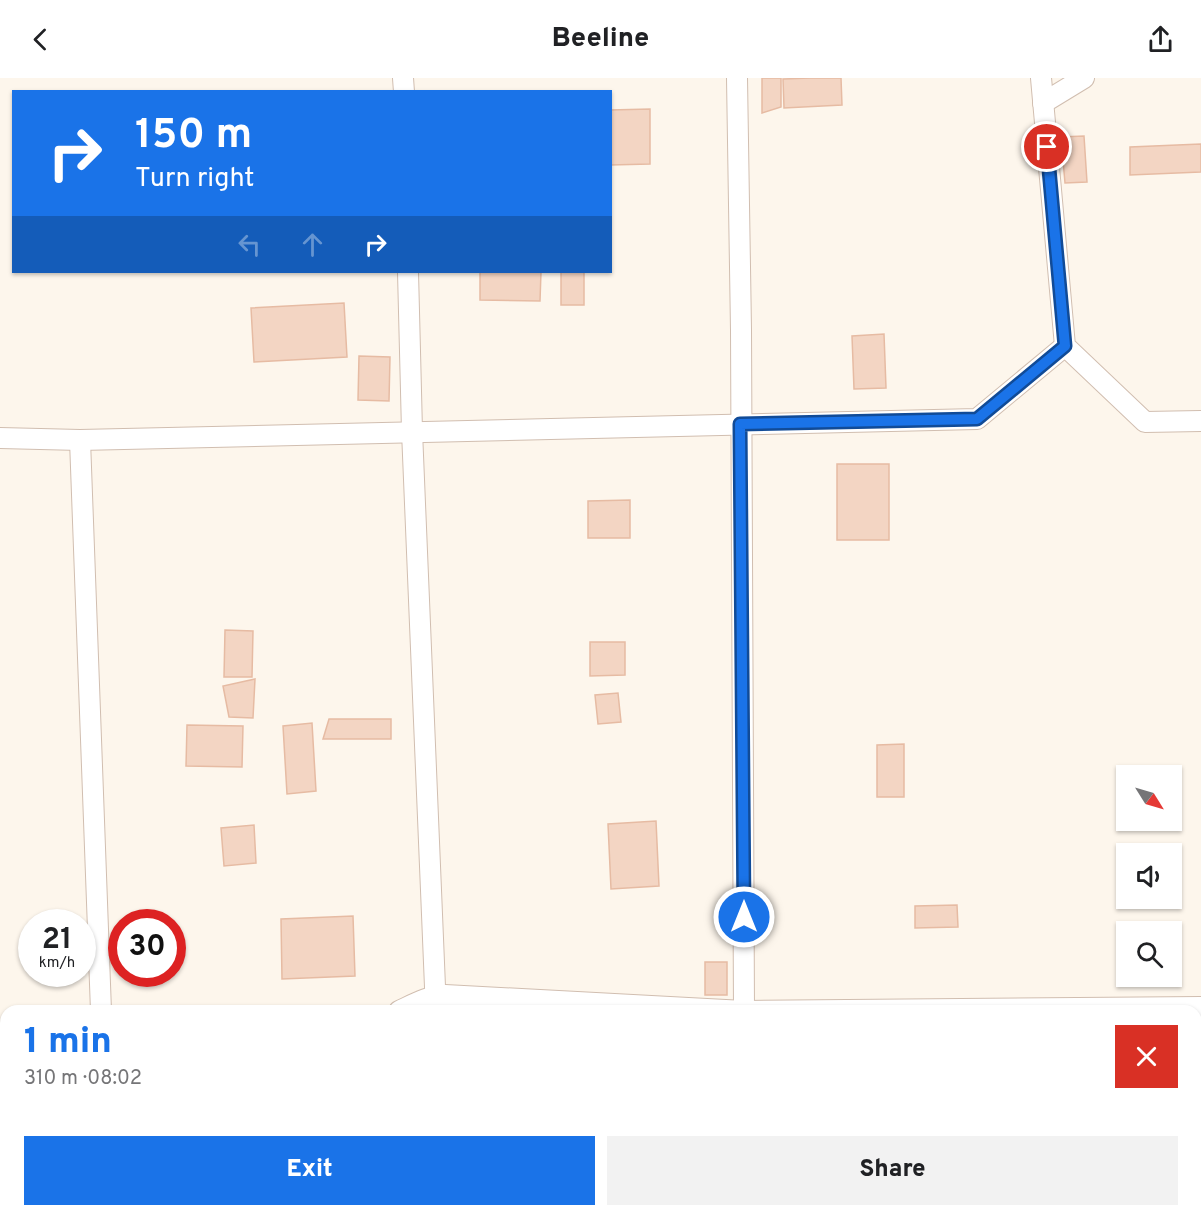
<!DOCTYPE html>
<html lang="en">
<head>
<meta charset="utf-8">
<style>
	:root { --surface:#fff; --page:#f2f2f2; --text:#202124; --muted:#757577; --accent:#1a73e8 }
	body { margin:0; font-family:Overpass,sans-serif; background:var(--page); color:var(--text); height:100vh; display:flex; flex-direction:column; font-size:22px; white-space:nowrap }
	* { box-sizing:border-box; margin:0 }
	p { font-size:20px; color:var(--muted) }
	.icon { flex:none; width:33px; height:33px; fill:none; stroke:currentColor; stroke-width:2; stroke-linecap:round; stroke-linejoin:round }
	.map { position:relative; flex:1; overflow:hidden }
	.details { position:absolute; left:0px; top:927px; width:1202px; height:212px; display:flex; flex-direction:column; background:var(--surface); border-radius:18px 18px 0 0; box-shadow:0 2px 4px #0004 }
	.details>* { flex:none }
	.guide { position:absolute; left:12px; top:12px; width:600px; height:183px; border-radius:0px; box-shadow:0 2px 4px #0004; background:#1a73e8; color:#fff; overflow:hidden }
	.needle { width:39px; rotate:127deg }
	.tools { position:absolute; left:1116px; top:687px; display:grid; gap:12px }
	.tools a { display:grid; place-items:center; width:66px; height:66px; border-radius:0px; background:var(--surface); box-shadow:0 2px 4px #0004; font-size:30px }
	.speed { position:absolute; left:18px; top:831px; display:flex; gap:12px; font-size:30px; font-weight:700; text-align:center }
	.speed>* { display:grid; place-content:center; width:78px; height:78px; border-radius:50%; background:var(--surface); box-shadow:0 2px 4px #0004; line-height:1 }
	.speed small { font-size:15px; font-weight:400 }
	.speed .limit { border:9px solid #d22; background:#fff; color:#111 }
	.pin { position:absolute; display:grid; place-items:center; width:51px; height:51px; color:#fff; margin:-26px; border:3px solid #fff; border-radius:50%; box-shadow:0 2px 6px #0007 }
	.me { position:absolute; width:66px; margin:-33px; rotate:0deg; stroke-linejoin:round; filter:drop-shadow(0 0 4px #0008) }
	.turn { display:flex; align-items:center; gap:21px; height:126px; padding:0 24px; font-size:27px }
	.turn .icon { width:78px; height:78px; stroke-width:2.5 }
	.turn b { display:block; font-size:42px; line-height:51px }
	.lanes { display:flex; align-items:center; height:57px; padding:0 24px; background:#0003; justify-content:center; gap:30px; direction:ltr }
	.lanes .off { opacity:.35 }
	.round { display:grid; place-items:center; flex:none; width:63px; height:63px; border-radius:0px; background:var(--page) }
	.headline { display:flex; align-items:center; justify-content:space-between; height:102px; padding:0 24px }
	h1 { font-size:36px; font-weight:800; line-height:45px; color:var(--accent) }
	.cta { display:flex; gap:12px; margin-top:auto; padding:12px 24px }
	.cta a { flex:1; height:69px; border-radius:0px; background:var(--accent); color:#fff; font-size:24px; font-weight:800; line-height:69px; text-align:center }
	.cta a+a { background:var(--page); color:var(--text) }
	header { display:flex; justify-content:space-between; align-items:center; height:78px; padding:0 24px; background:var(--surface); font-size:27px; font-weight:800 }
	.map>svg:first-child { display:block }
	.building { fill:#f3d5c3; stroke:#e6bba3; stroke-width:1.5 }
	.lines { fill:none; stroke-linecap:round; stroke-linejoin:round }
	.minor-casing { stroke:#d1beb0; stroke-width:22 }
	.minor { stroke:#fff; stroke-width:20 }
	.route-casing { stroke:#114b97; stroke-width:15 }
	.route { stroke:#1a73e8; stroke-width:10 }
</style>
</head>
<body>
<header><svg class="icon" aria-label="back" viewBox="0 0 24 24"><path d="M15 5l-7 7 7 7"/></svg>Beeline<svg class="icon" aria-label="share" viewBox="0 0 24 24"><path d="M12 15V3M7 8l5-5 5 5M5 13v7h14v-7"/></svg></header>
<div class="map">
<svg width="1201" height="1138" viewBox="0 0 1201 1138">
	<rect width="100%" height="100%" fill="#fdf6ec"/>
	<!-- building -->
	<g class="building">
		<path d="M762,0H781V29L762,35Z"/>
		<path d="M810,0H841L842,27L784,30L783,1Z"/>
		<path d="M650,31V86L610,87V32Z"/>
		<path d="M1084,58L1087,104L1065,105L1061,59Z"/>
		<path d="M1201,66V94L1130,97V69Z"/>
		<path d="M480,194H541L540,223L480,222Z"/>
		<rect x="561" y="194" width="23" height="33"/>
		<path d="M344,225L347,279L254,284L251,230Z"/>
		<path d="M884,256L886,310L854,311L852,258Z"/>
		<path d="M359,278L390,279L389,323L358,322Z"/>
		<rect x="837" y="386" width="52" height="76"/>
		<path d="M630,422V460H588V423Z"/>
		<path d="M225,552L253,553L252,599H224Z"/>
		<path d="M590,564H625V597L590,598Z"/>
		<path d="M255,601L253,640L229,639L223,608Z"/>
		<path d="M618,615L621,644L598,646L595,617Z"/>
		<path d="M329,641H391V661H323Z"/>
		<path d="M312,645L316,713L287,716L283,648Z"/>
		<path d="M187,647L243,648L242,689L186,688Z"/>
		<path d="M904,666V719H877V667Z"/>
		<path d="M656,743L659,808L611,811L608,746Z"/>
		<path d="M254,747L256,785L224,788L221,750Z"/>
		<path d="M957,827L958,849L915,850V828Z"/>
		<path d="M353,838L355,898L282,901L281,841Z"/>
		<rect x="705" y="884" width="22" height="33"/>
		<rect x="521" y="1132" width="75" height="5"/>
		<path d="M669,1132H708V1136L669,1138Z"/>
		<rect x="859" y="1132" width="26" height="6"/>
		<rect x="932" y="1132" width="45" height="6"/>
	</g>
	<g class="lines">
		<defs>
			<g id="minor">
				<path d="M403,0L404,14"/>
				<path d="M737,0L741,252L744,933"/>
				<path d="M1041,0L1065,268L1145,344L1201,343"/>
				<path d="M1043,25L1084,0"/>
				<path d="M408,194L412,353L436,933"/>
				<path d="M0,360L80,362L977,341L1065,268"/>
				<path d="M80,362L101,933"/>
				<path d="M399,933C414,926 428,918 445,917L744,933L1201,929"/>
				<path d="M0,963L6,961"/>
				<path d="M105,1132V1138"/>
				<path d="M437,1132V1138"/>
				<path d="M755,1132V1138"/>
			</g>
		</defs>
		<!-- minor casing -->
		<use href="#minor" class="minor-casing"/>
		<!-- minor -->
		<use href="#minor" class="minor"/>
	</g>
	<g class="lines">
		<defs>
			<path id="route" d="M744,839L740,346L977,341L1065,268L1047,69"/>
		</defs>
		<!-- route casing -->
		<use href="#route" class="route-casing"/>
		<!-- route -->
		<use href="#route" class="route"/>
	</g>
</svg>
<div class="tools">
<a><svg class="needle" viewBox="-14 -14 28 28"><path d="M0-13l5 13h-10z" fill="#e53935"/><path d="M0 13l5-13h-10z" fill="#757577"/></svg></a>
<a><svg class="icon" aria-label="sound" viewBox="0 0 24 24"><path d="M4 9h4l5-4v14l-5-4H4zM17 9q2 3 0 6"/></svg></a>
<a><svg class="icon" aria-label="search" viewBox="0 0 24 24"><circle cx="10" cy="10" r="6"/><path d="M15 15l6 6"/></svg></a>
</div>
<div class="speed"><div>21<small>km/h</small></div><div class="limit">30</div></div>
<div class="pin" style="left:1047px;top:69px;background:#d93025"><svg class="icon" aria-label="arrive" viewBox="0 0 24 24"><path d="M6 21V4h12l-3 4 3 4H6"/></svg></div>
<svg class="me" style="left:744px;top:839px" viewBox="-20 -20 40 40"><circle r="17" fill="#1a73e8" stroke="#fff" stroke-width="3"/><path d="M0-11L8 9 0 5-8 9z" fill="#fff"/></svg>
<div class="guide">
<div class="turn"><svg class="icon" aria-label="right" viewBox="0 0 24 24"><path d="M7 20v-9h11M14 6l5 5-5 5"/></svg><div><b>150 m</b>Turn right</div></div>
<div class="lanes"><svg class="icon off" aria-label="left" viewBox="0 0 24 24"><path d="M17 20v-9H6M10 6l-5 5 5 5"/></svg><svg class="icon off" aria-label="ahead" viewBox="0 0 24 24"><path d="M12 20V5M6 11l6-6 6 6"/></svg><svg class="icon" aria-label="right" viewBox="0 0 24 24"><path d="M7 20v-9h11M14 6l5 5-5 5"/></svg></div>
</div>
<section class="details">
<div class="headline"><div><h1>1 min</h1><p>310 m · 08:02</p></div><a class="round" style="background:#d93025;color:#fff"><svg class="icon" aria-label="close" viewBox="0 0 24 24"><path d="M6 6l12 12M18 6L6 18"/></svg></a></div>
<div class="cta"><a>Exit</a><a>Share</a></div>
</section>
</div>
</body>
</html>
